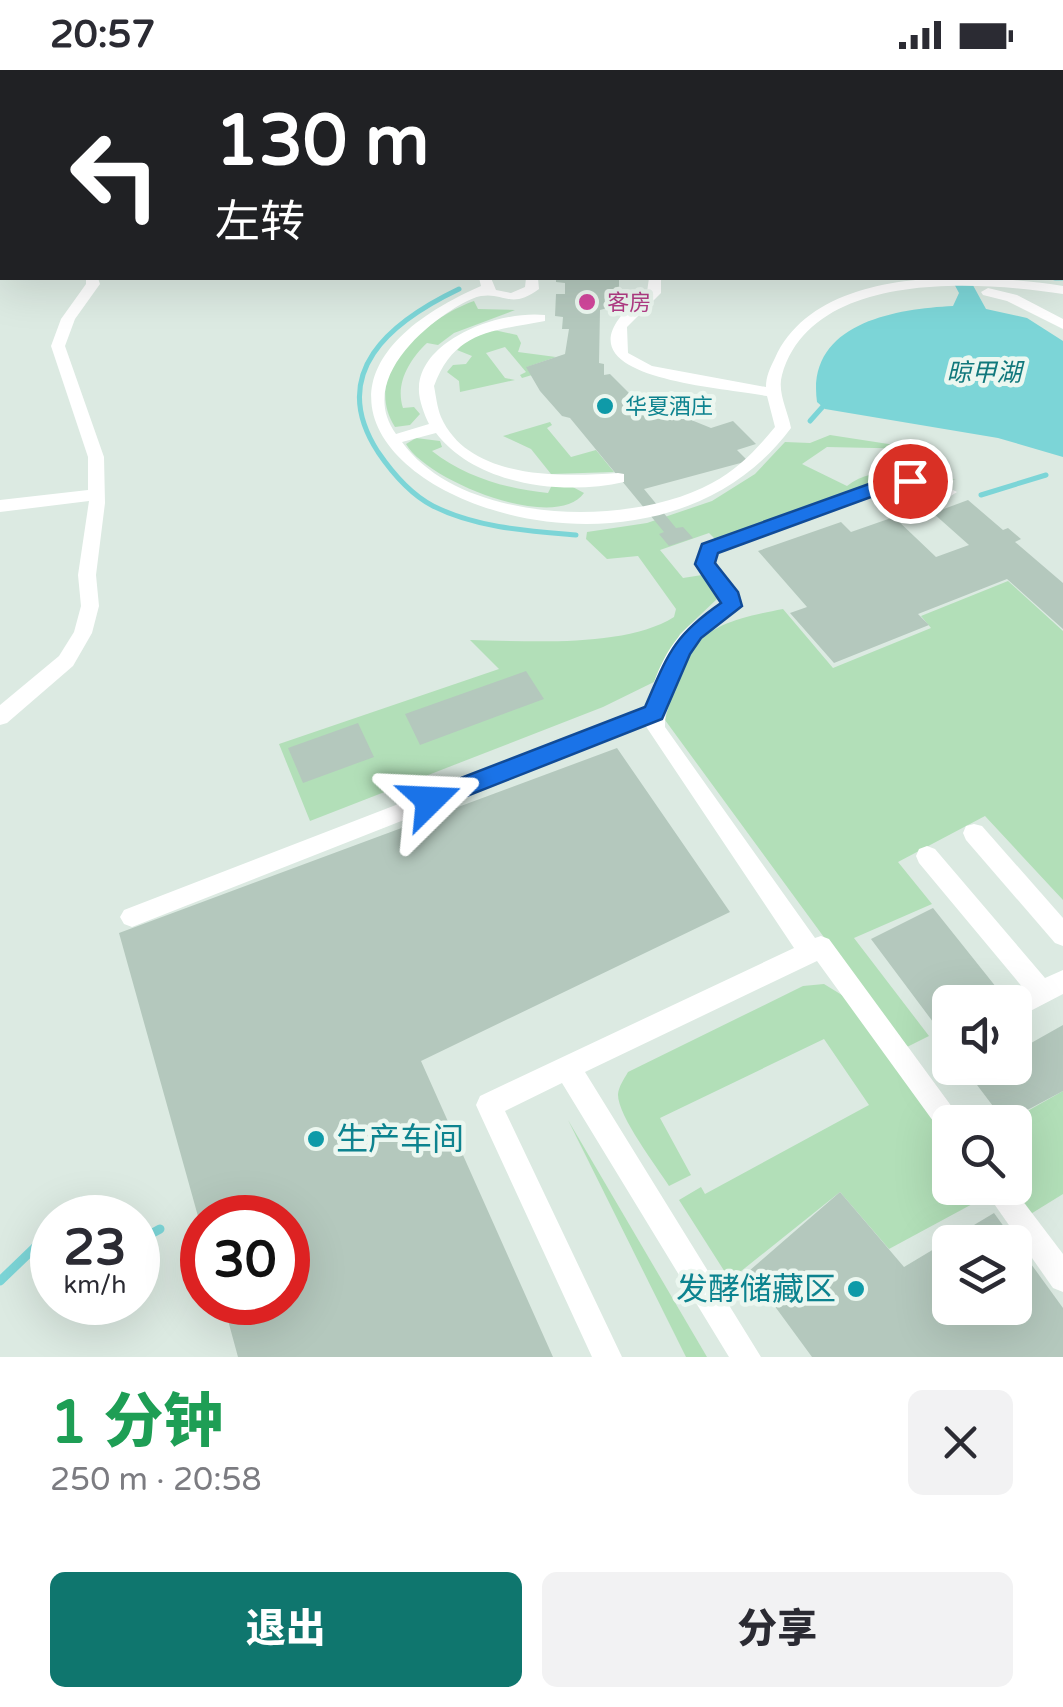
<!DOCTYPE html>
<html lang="zh">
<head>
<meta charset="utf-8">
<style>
	:root { --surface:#fff; --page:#f2f2f3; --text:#2b2b33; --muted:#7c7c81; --accent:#0f766e }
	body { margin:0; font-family:"Varela Round","Noto Sans SC",sans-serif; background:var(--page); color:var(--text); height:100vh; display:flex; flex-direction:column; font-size:38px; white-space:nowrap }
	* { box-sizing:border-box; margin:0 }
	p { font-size:32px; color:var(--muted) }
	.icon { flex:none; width:55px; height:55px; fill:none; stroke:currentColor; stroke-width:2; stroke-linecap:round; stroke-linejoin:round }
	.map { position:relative; height:1287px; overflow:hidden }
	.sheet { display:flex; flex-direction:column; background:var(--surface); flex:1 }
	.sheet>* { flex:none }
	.guide { position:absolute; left:0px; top:0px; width:1065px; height:210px; box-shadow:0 10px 40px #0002; background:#202124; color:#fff; overflow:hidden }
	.tools { position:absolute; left:932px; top:915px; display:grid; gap:20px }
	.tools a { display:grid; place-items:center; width:100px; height:100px; border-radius:15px; background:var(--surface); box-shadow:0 10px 40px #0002; font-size:50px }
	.speed { position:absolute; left:30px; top:1125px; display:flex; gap:20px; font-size:50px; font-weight:700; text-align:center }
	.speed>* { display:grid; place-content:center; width:130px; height:130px; border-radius:50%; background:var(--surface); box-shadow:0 10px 40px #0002; line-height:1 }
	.speed small { font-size:25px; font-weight:400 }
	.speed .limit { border:15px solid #d22; background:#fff; color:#111 }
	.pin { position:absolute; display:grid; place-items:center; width:85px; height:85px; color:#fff; margin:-42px; border:5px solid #fff; border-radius:50%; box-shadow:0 2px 10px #0007 }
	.me { position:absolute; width:110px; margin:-55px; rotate:69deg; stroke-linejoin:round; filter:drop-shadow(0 0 8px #0008) }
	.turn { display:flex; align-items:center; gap:35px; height:210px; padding:0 50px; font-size:45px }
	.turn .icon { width:130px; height:130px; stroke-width:2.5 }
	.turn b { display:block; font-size:70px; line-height:85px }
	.round { display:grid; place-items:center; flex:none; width:105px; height:105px; border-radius:15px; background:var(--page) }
	.overview { display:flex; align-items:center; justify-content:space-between; height:170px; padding:0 50px }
	h1 { font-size:60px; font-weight:800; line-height:75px; color:#1e9e55 }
	.primary-button { display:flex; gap:20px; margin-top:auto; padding:20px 50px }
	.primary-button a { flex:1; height:115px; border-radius:15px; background:var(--accent); color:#fff; font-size:40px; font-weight:800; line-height:115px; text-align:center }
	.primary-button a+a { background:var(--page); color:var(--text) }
	.status { display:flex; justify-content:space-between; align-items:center; height:70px; padding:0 50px; background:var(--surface); direction:ltr }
	.status svg { height:28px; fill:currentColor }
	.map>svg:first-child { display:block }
	.green { fill:#b2dfb8 }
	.water { fill:#7cd5d7 }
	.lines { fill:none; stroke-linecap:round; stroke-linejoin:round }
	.stream-far2 { stroke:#7cd5d7; stroke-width:4 }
	.stream-far1 { stroke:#7cd5d7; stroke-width:5 }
	.stream { stroke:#7cd5d7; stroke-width:9 }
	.building { fill:#b4c8bd; fill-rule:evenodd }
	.minor { fill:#fff; fill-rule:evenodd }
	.route { fill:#1a73e8; stroke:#114b97; stroke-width:2.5 }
	.hotel-dot { fill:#d1479c; stroke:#ecf7f0; stroke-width:4 }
	.culture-dot { fill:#0f9aa8; stroke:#ecf7f0; stroke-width:4 }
	.labels { text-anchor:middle; stroke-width:9; stroke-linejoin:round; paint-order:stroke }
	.far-hotel-label { font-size:22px; fill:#b23c85; stroke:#ecf7f0; text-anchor:start }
	.far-culture-label { font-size:22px; fill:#0d838f; stroke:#ecf7f0; text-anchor:start }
	.far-water-label { font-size:25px; font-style:italic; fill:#11787c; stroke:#ecf7f0 }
	.near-culture-label { font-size:32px; fill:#0d838f; stroke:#ecf7f0; text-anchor:start }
</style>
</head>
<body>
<div class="status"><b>20:57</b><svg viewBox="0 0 49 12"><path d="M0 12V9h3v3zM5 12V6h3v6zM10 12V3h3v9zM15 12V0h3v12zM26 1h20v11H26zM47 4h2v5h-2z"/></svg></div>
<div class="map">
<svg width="1063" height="1287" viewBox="0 0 1063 1287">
	<rect width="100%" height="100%" fill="#dceae2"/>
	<!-- green -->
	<g class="green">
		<path d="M474,231L478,239L515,240L454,263L438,275L427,273C409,290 395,314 403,338L414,337L420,344L410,355L395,357C360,302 427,248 474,231Z"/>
		<path d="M494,260L517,265L521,273L518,282L556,287L527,297L532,305L522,308L520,305L526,302L505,277L486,283L505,308L515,310L460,322L459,311L447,302L453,295L466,294L472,286L457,280L469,268Z"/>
		<path d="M550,352L552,355L547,358L571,387L596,380L614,402L551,404L531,379L503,366Z"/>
		<path d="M830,365L921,379L827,377L802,394L847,416C874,394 924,400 956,410L917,406L884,410L717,471L709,463L660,480L683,508L702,505L717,529L680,564L656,611L603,637L310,751L279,674L499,599L470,570C528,571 625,578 674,547L676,539L638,486L607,489L586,469L587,462L647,453L712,431L755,404L785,372L810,373Z"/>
		<path d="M416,368L440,371L442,377L432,381C465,407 507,419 548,423L552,415H569L584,423C556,463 427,411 406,374Z"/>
		<path d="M1008,511L1063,561V830L985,746L898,792L932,834L854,868L929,966L905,978L665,650C689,568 698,555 783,539L833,598L931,558L921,546Z"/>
		<path d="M824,914L850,930L950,1069V1118H984L989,1125L889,1179L840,1122L730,1210L679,1130L701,1117L705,1124L869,1035L824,969L660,1048L691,1105L669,1116C657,1097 617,1045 618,1024C619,1016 624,1009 628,1002L803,916Z"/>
		<path d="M1063,1021V1124L1029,1145L1008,1118H1015V1052H1008Z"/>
		<path d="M568,1050L707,1287H686Z"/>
	</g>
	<!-- water -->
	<path class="water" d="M951,208H969L986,239L1027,248L1063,271V387L998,368L825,339L817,332C806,254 893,239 953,236L959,223Z"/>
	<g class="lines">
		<!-- stream-far2 -->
		<path class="stream-far2" d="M1055,208H1063"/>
		<!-- stream-far1 -->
		<g class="stream-far1">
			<path d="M1055,208H1063"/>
			<path d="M459,219C390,252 327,303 378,382C393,404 410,424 433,436C477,458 528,461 576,465"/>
			<path d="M810,351L826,333"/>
			<path d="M981,425L1046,405"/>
		</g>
		<!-- stream -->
		<g class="stream">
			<path d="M66,1148L83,1131"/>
			<path d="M138,1171L160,1159"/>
			<path d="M0,1211L52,1161"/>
		</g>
	</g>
	<!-- building -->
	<g class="building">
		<path d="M556,208H619V235L600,240L599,293L604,294V305L610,304L632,326L711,358L733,351L756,374L737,380L748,391L644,419L676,458L683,457L693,468L669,476L659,464L664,462L570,348L562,346L540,321L526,297L565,284L569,259H562L563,247L555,246L556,224H565V213L556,212Z"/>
		<path d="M968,430L1003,460L1008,458L1021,469L1015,472L1063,513V559L1007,509L918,544L929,555L834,593L790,543L807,537L758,481L841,452L851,462L894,447L936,487L969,475L933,443Z"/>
		<path d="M526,601L544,629L420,675L405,644Z"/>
		<path d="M358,653L374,687L303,713L288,678Z"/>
		<path d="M617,678L730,842L421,991L553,1287H238L223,1232H288V1148H202L201,1157L119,863Z"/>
		<path d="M933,838L1008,932H950V965L945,968L871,869Z"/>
		<path d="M1063,955V1021L1005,1052L971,1007L987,998H1015V982Z"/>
		<path d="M840,1122L904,1197L994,1143L1063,1238V1287H812L749,1201ZM950,1172H1015V1238H950Z"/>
	</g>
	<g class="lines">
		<!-- minor -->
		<g class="minor">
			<path d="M0,116L2,117V125L0,124Z"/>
			<path d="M86,208H98L100,214L75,249L65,276L104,387L105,433L96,505L99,536L92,563L73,596L7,653L0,655V635L59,586L74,562L81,536L78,505L89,431L0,442V430L88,420V387L51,276L61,249L86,214Z"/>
			<path d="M479,208H491L496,220L511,223L525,217L526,208H538L539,219C511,240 504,222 481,226C470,228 456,237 447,243C410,268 362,317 396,364L429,354C424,344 418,328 419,317C422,267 504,240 545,245V251C493,261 455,260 434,316C436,326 437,337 441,347C469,410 561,407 618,403L624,404V412C562,426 476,415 436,363L402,372C462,455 630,458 712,413C738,399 756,380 775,357L767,326C712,316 535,307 647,222L649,208H661V223L627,257L628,283L652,296L766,317C766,306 770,298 775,288C818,193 977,203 1063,216V224C979,211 812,199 782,305C777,322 788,341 791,358C623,585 162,356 481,216Z"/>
			<path d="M988,218L1017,225L1063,249V259L1007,231L983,225L981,222Z"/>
			<path d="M929,408L957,422L949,427L927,418L889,419L717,483L714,493L737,522L741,535C732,549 717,553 704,564C679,585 665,625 665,657L815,868L821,866L829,869L963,1052H950V1066L941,1062L817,891L585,1002L761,1287H729L562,1013L505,1041L622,1287H592L480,1044L476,1035L480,1026L794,878L645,655L132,857L124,854L120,847L124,840L647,638C653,609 666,577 688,557C698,547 712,542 723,533L696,494L703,475L881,410Z"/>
			<path d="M974,754L982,756L1063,848V876L1055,873L966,770L963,763L966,756Z"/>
			<path d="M927,776L935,779L1045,908L1063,900V924L1015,949V932H1005L1024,919L919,793L916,786L919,779Z"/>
			<path d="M983,1118H1013L1063,1184V1222L1053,1218Z"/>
		</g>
	</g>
	<!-- route -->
	<path class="route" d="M910,405L917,406V415L890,420L718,483L715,493L738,522L742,536L701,568L690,584L662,649L439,737H422L418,730L422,723L645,637C668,584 673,566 721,533L695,494L702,474L880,410Z"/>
	<!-- markers -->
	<circle class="hotel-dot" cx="587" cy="232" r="10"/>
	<g class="culture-dot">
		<circle cx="605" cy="336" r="10"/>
		<circle cx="316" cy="1069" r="10"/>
		<circle cx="856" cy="1219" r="10"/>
	</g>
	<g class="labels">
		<!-- far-hotel labels -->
		<g class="far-hotel-label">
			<text x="607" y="240">客房</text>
		</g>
		<!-- far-culture labels -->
		<g class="far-culture-label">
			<text x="625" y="344">华夏酒庄</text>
		</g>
		<!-- far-water labels -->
		<g class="far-water-label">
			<text x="984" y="311">晾甲湖</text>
		</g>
		<!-- near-culture labels -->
		<g class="near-culture-label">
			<text x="336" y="1080">生产车间</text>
			<text x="836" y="1230" text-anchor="end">发酵储藏区</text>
		</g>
	</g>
</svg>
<div class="tools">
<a><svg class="icon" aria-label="sound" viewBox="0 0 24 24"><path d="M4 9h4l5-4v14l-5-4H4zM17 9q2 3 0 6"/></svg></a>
<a><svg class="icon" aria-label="search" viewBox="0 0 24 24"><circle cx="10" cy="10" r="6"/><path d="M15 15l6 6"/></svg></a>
<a><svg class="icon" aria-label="layers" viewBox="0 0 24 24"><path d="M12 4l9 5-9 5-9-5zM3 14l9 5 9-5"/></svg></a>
</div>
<div class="speed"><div>23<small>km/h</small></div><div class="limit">30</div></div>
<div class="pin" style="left:910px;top:411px;background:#d93025"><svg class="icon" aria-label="arrive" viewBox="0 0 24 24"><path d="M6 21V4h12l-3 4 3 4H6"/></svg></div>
<svg class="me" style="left:430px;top:730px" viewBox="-20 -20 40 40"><path d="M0-17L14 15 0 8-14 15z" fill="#1a73e8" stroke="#fff" stroke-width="4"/></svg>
<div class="guide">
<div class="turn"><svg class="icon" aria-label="left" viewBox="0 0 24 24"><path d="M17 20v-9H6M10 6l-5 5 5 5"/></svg><div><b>130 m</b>左转</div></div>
</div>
</div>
<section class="sheet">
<div class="overview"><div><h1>1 分钟</h1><p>250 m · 20:58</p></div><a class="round"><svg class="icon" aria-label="close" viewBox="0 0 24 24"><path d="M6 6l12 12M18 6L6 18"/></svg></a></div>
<div class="primary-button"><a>退出</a><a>分享</a></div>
</section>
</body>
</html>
